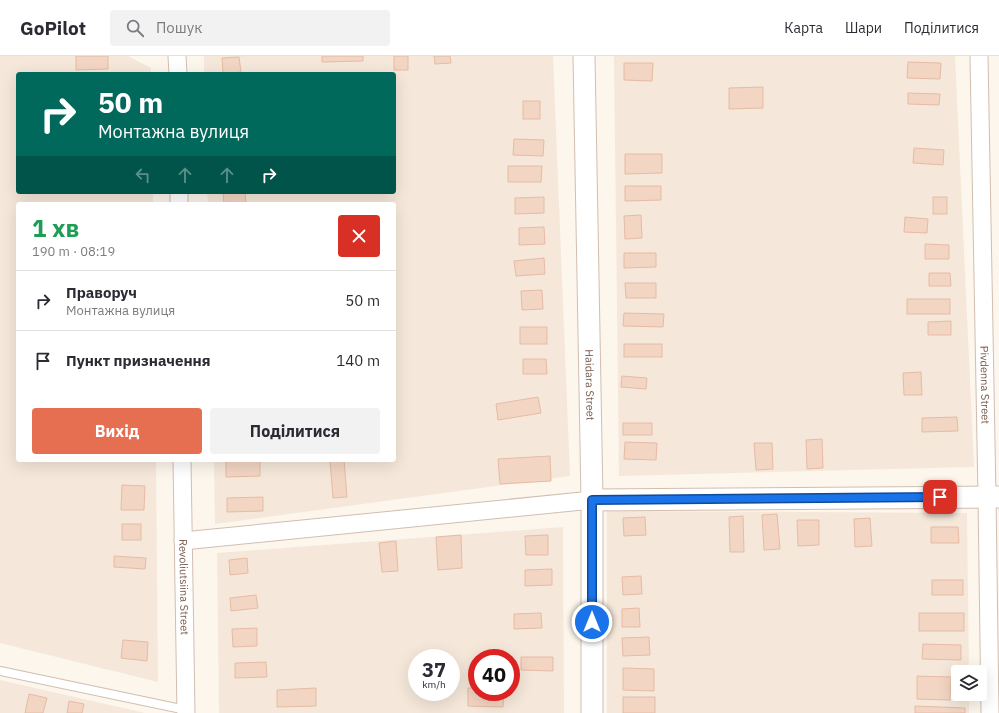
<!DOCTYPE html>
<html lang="uk">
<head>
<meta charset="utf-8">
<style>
	:root { --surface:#fff; --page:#f2f2f3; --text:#2b2b33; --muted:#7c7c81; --line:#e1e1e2; --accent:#e76f51 }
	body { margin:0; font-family:"IBM Plex Sans",sans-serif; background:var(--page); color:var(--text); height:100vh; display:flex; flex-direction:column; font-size:15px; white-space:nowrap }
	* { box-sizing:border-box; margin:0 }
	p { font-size:13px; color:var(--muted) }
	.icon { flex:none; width:22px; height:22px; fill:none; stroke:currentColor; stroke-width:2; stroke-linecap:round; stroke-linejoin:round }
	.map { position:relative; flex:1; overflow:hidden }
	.sheet { position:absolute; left:16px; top:146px; width:380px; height:260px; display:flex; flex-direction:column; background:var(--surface); border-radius:4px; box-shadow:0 4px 16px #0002 }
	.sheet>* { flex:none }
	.banner { position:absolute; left:16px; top:16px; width:380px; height:122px; border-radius:4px; box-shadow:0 4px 16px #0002; background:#00695c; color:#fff; overflow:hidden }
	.fabs { position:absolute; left:951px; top:609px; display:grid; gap:8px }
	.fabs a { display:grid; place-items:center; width:36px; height:36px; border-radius:4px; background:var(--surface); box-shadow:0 4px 16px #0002; font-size:20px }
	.speed { position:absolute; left:408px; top:593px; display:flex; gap:8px; font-size:20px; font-weight:700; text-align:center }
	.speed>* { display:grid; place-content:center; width:52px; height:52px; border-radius:50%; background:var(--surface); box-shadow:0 4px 16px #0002; line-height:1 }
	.speed small { font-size:10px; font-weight:400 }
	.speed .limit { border:6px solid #d22; background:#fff; color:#111 }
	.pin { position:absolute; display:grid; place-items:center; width:34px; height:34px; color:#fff; margin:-17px; border-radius:8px; box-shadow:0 2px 6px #0006 }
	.me { position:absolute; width:44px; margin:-22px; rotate:0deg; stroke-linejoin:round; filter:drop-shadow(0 0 3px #0008) }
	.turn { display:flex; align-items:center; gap:14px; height:84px; padding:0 16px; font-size:18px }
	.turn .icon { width:52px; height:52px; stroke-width:2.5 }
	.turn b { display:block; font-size:28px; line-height:34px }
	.lanes { display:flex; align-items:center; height:38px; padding:0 16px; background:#0003; justify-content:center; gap:20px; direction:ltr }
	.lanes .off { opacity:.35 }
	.round { display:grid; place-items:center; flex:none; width:42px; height:42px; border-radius:4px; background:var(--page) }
	.headline { display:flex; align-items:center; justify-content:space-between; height:68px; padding:0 16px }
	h1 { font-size:24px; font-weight:800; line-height:30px; color:#1e9e55 }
	.primary-button { display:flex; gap:8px; margin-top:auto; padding:8px 16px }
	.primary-button a { flex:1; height:46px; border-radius:4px; background:var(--accent); color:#fff; font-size:16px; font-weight:800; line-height:46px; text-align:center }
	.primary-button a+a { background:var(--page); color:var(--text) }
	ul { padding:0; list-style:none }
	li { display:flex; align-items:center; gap:12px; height:60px; padding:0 16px; border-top:1px solid var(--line) }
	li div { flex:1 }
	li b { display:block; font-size:15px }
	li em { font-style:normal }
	header { display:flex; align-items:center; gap:24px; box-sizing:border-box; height:56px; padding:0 20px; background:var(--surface); border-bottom:1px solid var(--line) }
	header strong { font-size:19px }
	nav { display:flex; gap:22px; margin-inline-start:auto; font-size:14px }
	.search { width:280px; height:36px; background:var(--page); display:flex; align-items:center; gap:10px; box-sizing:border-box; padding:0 14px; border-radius:4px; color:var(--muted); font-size:15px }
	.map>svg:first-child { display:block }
	.residential { fill:#f5e8da; fill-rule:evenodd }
	.building { fill:#f3d5c3; stroke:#e6bba3 }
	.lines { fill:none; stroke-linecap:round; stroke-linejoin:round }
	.service-casing { stroke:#d1beb0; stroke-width:10 }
	.minor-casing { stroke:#d1beb0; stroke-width:19 }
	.tertiary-casing { stroke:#d1beb0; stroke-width:23 }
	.service { stroke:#fff; stroke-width:8 }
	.minor { stroke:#fff; stroke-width:17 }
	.tertiary { stroke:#fff; stroke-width:21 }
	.route-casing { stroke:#114b97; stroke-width:10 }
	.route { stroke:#1a73e8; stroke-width:7 }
	.labels { text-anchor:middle; stroke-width:3; stroke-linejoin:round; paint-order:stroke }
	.street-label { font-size:11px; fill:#7a5c4d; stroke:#fffaf3 }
</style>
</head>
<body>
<header>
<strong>GoPilot</strong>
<div class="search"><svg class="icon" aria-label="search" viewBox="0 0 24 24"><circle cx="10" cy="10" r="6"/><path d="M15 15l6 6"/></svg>Пошук</div>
<nav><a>Карта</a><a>Шари</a><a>Поділитися</a></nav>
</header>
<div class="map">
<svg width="999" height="657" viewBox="0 0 999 657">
	<rect width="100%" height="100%" fill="#fdf6ec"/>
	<!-- residential -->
	<g class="residential">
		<path d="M0,0H128L151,12V18H18V136H153V148H18V404H156L158,626L0,587Z"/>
		<path d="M204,0H553L570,420L215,468L214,404H394V148H208L207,136H394V18H204Z"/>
		<path d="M614,0H955L974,411L619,420Z"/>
		<path d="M607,455L967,457L969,616H958V638H969V657H607Z"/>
		<path d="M563,471L564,657H219L217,497ZM417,602H451V636H417ZM477,602H511V636H477Z"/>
		<path d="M0,624L145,657H0Z"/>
	</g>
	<!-- building -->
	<g class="building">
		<path d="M76,0H108V13L76,14Z"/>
		<path d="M322,0H363V5L322,6Z"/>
		<rect x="394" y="0" width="14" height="14"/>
		<path d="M434,0H450L451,7L435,8Z"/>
		<path d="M239,1L241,16L223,18L222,2Z"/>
		<path d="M908,6L941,7L940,23L907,22Z"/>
		<path d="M624,7H653L652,25L624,24Z"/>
		<path d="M763,31V52L729,53V32Z"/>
		<path d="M908,37L940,38L939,49L908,48Z"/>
		<rect x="523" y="45" width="17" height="18"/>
		<path d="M514,83L544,84L543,100L513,99Z"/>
		<path d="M914,92L944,94L943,109L913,107Z"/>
		<path d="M625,98H662V117L625,118Z"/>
		<path d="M508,110H542L541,126H508Z"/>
		<path d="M625,130H661V144L625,145Z"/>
		<path d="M223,136H245L246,148H224Z"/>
		<path d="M544,141V157L515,158V142Z"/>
		<rect x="933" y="141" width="14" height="17"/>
		<path d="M641,159L642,182L625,183L624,160Z"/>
		<path d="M905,161L928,163L927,177L904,176Z"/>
		<path d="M544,171L545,188L519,189V172Z"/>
		<path d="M925,188L949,189V203H925Z"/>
		<path d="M624,197H656V211L624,212Z"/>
		<path d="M544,202L545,218L516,220L514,205Z"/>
		<path d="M929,217H950L951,230H929Z"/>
		<path d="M625,227H656V242H626Z"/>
		<path d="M542,234L543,253L522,254L521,235Z"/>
		<rect x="907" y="243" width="43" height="15"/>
		<path d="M624,257L664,258L663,271L623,270Z"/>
		<path d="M951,265V279H928V266Z"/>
		<rect x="520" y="271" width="27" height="17"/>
		<rect x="624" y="288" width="38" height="13"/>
		<path d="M523,303H546L547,318H523Z"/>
		<path d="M921,316L922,339H904L903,317Z"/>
		<path d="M622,320L647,322L646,333L621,331Z"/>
		<path d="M538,341L541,357L498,364L496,348Z"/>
		<path d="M957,361L958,375L922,376V362Z"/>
		<rect x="623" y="367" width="29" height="12"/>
		<path d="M822,383L823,412L807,413L806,384Z"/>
		<path d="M625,386L657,387L656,404L624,403Z"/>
		<path d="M754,387H772L773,413L756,414Z"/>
		<path d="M550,400L551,425L500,428L498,403Z"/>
		<path d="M260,404V420L226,421V405Z"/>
		<path d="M344,404L347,441L333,442L330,405Z"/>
		<path d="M122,429L145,430L144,454H121Z"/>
		<path d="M263,441V455L227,456V442Z"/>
		<path d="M777,458L780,493L764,494L762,459Z"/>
		<path d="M743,460L744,496H730L729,461Z"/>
		<path d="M645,461L646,479L624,480L623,462Z"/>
		<path d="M870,462L872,490L855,491L854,463Z"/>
		<path d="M797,464H819V489L798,490Z"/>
		<rect x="122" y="468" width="19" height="16"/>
		<path d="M931,471H958L959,487H931Z"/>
		<path d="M461,479L462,512L438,514L436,481Z"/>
		<path d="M548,479V499H526L525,480Z"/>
		<path d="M396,485L398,515L382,516L379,487Z"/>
		<path d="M114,500L146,502L145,513L114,511Z"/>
		<path d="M247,502L248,517L230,519L229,504Z"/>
		<path d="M552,513V529L525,530V514Z"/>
		<path d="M641,520L642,538L623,539L622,521Z"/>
		<rect x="932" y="524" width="31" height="15"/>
		<path d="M256,539L258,552L231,555L230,542Z"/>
		<path d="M639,552L640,571H622V553Z"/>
		<path d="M541,557L542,572L514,573V558Z"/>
		<rect x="919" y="557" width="45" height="18"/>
		<path d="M257,572V590L233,591L232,573Z"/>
		<path d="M649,581L650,599L623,600L622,582Z"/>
		<path d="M123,584L148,586L147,605L121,602Z"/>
		<path d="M923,588L961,589V604L922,603Z"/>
		<path d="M521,601H553V615L521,614Z"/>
		<path d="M266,606L267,621L235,622V607Z"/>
		<path d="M623,612L654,613V635L623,634Z"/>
		<path d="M917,620L951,621L950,644L917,643Z"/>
		<path d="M316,632V650L277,651V634Z"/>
		<path d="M468,632H477V636H504L503,651L468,650Z"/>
		<path d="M29,638L47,642L43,657H25Z"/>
		<rect x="623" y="641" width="32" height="16"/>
		<path d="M69,645L84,648L82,657H67Z"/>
		<path d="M915,650L965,652V657H915Z"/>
	</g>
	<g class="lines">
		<defs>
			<path id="service" d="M0,615L186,654"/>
			<g id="minor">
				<path d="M177,0L178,18"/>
				<path id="s1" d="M979,0L987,441L990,657"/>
				<path d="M179,136V148"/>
				<path id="s2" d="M182,404L186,657"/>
				<path d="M183,485L592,444"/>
			</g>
			<g id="tertiary">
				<path id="s3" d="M584,0L592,444V657"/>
				<path d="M592,444L999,441"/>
			</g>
		</defs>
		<!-- service casing -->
		<use href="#service" class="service-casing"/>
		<!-- minor casing -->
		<use href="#minor" class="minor-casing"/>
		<!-- tertiary casing -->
		<use href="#tertiary" class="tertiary-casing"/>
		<!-- service -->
		<use href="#service" class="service"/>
		<!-- minor -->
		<use href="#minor" class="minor"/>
		<!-- tertiary -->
		<use href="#tertiary" class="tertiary"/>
	</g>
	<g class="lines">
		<defs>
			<path id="route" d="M592,566V444L940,441"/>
		</defs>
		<!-- route casing -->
		<use href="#route" class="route-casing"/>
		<!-- route -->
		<use href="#route" class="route"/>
	</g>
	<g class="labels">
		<!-- street labels -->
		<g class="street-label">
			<text dy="4" stroke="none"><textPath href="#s3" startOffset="329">Haidara Street</textPath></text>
			<text dy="4" stroke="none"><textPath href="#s1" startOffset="329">Pivdenna Street</textPath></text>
			<text dy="4" stroke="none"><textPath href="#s2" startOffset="127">Revoliutsiina Street</textPath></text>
		</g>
	</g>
</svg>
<div class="fabs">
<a><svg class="icon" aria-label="layers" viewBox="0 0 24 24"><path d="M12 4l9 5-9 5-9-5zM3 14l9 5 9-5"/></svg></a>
</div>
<div class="speed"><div>37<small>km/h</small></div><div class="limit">40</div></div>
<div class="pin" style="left:940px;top:441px;background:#d93025"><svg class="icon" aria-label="arrive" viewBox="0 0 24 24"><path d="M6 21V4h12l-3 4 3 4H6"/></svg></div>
<svg class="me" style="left:592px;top:566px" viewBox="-20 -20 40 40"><circle r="17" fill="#1a73e8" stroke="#fff" stroke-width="3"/><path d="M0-11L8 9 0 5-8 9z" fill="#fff"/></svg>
<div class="banner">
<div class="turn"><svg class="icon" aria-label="right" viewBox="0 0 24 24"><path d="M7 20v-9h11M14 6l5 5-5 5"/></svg><div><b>50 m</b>Монтажна вулиця</div></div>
<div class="lanes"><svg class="icon off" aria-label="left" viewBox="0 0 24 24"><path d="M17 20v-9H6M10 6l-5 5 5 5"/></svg><svg class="icon off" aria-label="ahead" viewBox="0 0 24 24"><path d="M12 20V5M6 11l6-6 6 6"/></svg><svg class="icon off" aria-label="ahead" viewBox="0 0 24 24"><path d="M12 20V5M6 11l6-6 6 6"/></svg><svg class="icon" aria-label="right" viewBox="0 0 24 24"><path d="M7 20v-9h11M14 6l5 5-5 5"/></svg></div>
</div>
<section class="sheet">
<div class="headline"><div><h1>1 хв</h1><p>190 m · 08:19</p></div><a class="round" style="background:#d93025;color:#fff"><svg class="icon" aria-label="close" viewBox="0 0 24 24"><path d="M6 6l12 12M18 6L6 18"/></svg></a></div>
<ul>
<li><svg class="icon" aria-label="right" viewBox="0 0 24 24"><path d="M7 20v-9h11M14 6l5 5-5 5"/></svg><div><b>Праворуч</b><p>Монтажна вулиця</p></div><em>50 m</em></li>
<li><svg class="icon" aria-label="arrive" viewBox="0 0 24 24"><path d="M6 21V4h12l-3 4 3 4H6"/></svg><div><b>Пункт призначення</b></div><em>140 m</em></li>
</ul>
<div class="primary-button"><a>Вихід</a><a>Поділитися</a></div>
</section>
</div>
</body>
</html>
